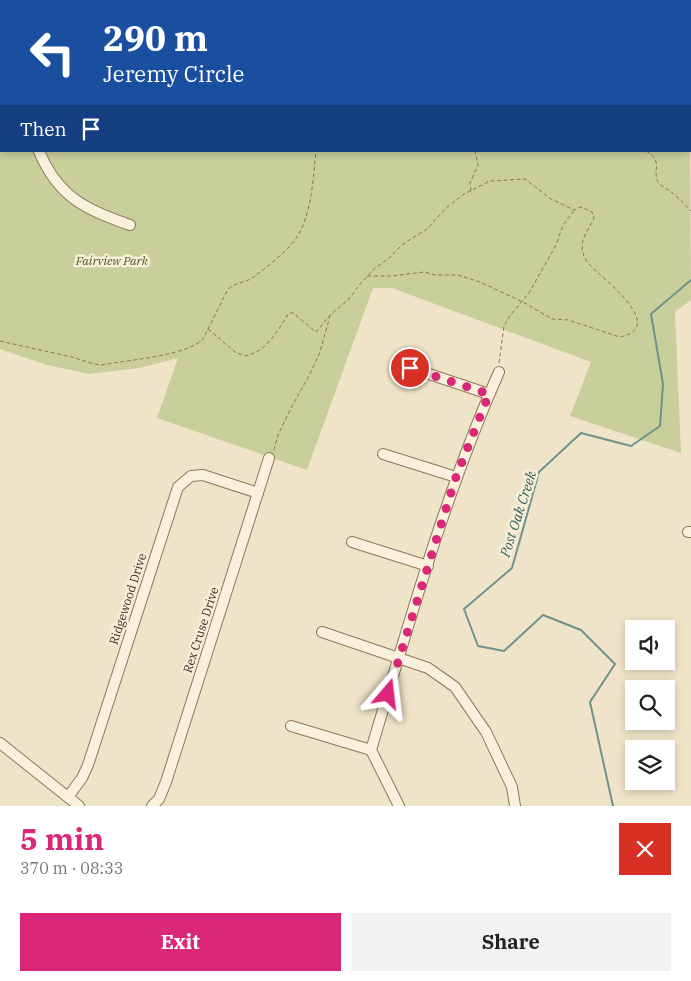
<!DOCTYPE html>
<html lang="en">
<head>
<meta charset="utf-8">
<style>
	:root { --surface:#fff; --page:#f2f2f2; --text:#222; --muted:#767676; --accent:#db2777 }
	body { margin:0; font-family:"IBM Plex Serif",serif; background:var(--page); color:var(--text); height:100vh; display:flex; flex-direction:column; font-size:19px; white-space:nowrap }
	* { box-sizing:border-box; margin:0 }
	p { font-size:16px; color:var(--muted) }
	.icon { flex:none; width:28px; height:28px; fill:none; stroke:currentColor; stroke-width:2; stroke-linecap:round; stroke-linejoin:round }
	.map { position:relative; height:806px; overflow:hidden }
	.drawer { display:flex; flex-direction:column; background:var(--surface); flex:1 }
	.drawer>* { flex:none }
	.top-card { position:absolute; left:0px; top:0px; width:691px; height:152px; box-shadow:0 2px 8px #0003; background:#1a4fa0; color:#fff; overflow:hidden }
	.controls { position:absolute; left:625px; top:620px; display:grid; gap:10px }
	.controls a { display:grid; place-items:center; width:50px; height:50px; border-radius:0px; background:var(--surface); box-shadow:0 2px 8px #0003; font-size:25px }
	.pin { position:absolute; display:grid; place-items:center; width:42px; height:42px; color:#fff; margin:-21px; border:2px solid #fff; border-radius:50%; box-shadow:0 1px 5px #0007 }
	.me { position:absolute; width:55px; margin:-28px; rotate:17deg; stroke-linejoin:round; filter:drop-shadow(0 0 4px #0008) }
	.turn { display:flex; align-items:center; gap:18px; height:105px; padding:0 20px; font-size:22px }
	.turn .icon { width:65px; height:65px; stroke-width:2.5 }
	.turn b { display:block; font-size:35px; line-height:42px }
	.then { display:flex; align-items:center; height:48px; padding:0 20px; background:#0003; gap:10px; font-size:19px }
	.round { display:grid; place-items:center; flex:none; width:52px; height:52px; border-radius:0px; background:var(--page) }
	.overview { display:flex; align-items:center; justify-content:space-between; height:85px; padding:0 20px }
	h1 { font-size:30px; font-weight:700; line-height:38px; color:var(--accent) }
	.primary-button { display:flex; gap:10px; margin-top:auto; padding:10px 20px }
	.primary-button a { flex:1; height:58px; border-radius:0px; background:var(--accent); color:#fff; font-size:20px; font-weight:700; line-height:58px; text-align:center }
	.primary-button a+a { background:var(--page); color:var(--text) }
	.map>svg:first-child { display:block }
	.green { fill:#c9cf9b }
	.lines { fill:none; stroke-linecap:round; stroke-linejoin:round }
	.stream { stroke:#6f938a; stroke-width:2 }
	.minor-casing { stroke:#8d765c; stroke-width:12 }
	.major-casing { stroke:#5b4430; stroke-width:15 }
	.path { stroke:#8d765c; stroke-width:1; stroke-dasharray:4 2.5; stroke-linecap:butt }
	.minor { stroke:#faf1dc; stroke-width:10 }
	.major { stroke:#f3d9a0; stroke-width:12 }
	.route { stroke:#db2777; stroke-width:9; stroke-dasharray:0 16.2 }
	.labels { text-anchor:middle; stroke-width:5; stroke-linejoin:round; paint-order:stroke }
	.park-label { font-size:12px; font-style:italic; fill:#4d5a26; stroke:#f7eed8 }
	.street-label { font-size:12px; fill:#3d2e20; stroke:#f7eed8 }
	.water-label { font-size:14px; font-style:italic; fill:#2f5d5a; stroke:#f7eed8 }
</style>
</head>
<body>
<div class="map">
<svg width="691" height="806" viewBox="0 0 691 806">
	<rect width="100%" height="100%" fill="#f0e4c8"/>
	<!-- green -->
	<path class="green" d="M0,0L496,1H1V151H690V142L691,300L675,312L681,453L570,416L591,362L392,288H373L307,470L157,418L178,358L139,368L89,374L47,365L0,349Z"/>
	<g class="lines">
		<!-- stream -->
		<path class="stream" d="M613,806L590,702L615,664L581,630L543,615L504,651L478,646L464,609L512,568L539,472L581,433L631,446L660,426L663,384L651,314L691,280"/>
		<defs>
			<g id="minor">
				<path d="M299,1L300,0"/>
				<path d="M562,1L563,0"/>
				<path d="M0,88L1,89"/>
				<path d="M39,151C58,197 86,210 130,225"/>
				<path d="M411,368L489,394"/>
				<path d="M383,454L456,477"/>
				<path d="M688,532H691"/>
				<path d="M352,542L428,566"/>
				<path d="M322,632L428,668L455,687L486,732L512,787L515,806"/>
				<path d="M291,726L371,750"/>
				<path d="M0,743L79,806"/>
				<path d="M68,797L82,778L88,765L178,487L191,476L203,475L258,493"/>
				<path d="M152,806L159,799L166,782L269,458"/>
				<path d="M399,806L371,750C409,623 445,494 499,372"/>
			</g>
			<g id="major">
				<path d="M511,0L514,1"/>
				<path d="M690,132L691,133"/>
			</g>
		</defs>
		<!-- minor casing -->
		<use href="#minor" class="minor-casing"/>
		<!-- major casing -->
		<use href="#major" class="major-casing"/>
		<!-- path -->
		<g class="path">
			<path d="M403,0L407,1"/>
			<path d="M378,1L379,0"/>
			<path d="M646,151C664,162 652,169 658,182C660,186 664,187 667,189C676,195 684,203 691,211"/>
			<path d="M471,191L470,183L478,165L475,151"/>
			<path d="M208,329L235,352L245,356C268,351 277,331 289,313H293L316,332L330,315L348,300L361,283L375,268L388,259L403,244L427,229L446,208L464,194L490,181L525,179L551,199L574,210L581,207L592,212L594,218C589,230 579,239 583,253C584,257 587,262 591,266C603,279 668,327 620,337L568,320L552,319L523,302L480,282L458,275H436L424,272L392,276H367"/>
			<path d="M0,341L72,357L94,364L102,365C126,360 187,356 203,339L228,289C236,282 247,283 255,276C269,265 287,252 297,237C312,213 313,178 316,151"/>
			<path d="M499,363L504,326L509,317L529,293L556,245L563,225L574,211"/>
			<path d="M274,450L278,435L292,406L310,374L320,352L330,316"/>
		</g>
		<!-- minor -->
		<use href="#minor" class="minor"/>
		<!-- major -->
		<use href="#major" class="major"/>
	</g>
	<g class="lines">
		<!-- route -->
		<path class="route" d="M388,694L456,477L489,394L410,368"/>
	</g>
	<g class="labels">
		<!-- park labels -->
		<g class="park-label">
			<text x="112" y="265">Fairview Park</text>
		</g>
		<!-- street labels -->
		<g class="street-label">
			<text transform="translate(128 599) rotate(-72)" y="4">Ridgewood Drive</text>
			<text transform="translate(201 630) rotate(-72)" y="4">Rex Cruse Drive</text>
		</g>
		<!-- water labels -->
		<g class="water-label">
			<text transform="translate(518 514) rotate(-72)" y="5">Post Oak Creek</text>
		</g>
	</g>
</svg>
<div class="controls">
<a><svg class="icon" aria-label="sound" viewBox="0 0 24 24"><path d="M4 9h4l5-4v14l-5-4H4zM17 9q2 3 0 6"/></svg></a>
<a><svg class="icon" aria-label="search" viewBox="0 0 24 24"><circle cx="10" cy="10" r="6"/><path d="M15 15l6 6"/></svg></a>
<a><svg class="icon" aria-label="layers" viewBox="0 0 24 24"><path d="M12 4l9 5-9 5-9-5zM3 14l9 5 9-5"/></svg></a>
</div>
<div class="pin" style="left:410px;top:368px;background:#d93025"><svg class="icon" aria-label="arrive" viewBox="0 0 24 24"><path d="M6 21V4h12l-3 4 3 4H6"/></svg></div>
<svg class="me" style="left:388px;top:694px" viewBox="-20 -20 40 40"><path d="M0-17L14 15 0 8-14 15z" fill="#db2777" stroke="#fff" stroke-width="4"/></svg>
<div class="top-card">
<div class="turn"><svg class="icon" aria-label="left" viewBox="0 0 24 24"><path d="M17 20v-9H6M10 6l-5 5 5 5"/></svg><div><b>290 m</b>Jeremy Circle</div></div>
<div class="then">Then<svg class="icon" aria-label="arrive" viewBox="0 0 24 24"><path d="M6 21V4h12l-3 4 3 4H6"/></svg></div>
</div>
</div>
<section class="drawer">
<div class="overview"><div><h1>5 min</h1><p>370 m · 08:33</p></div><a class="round" style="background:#d93025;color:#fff"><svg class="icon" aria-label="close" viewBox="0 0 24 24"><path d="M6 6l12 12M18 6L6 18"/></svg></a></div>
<div class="primary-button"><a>Exit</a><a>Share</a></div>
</section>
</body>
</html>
